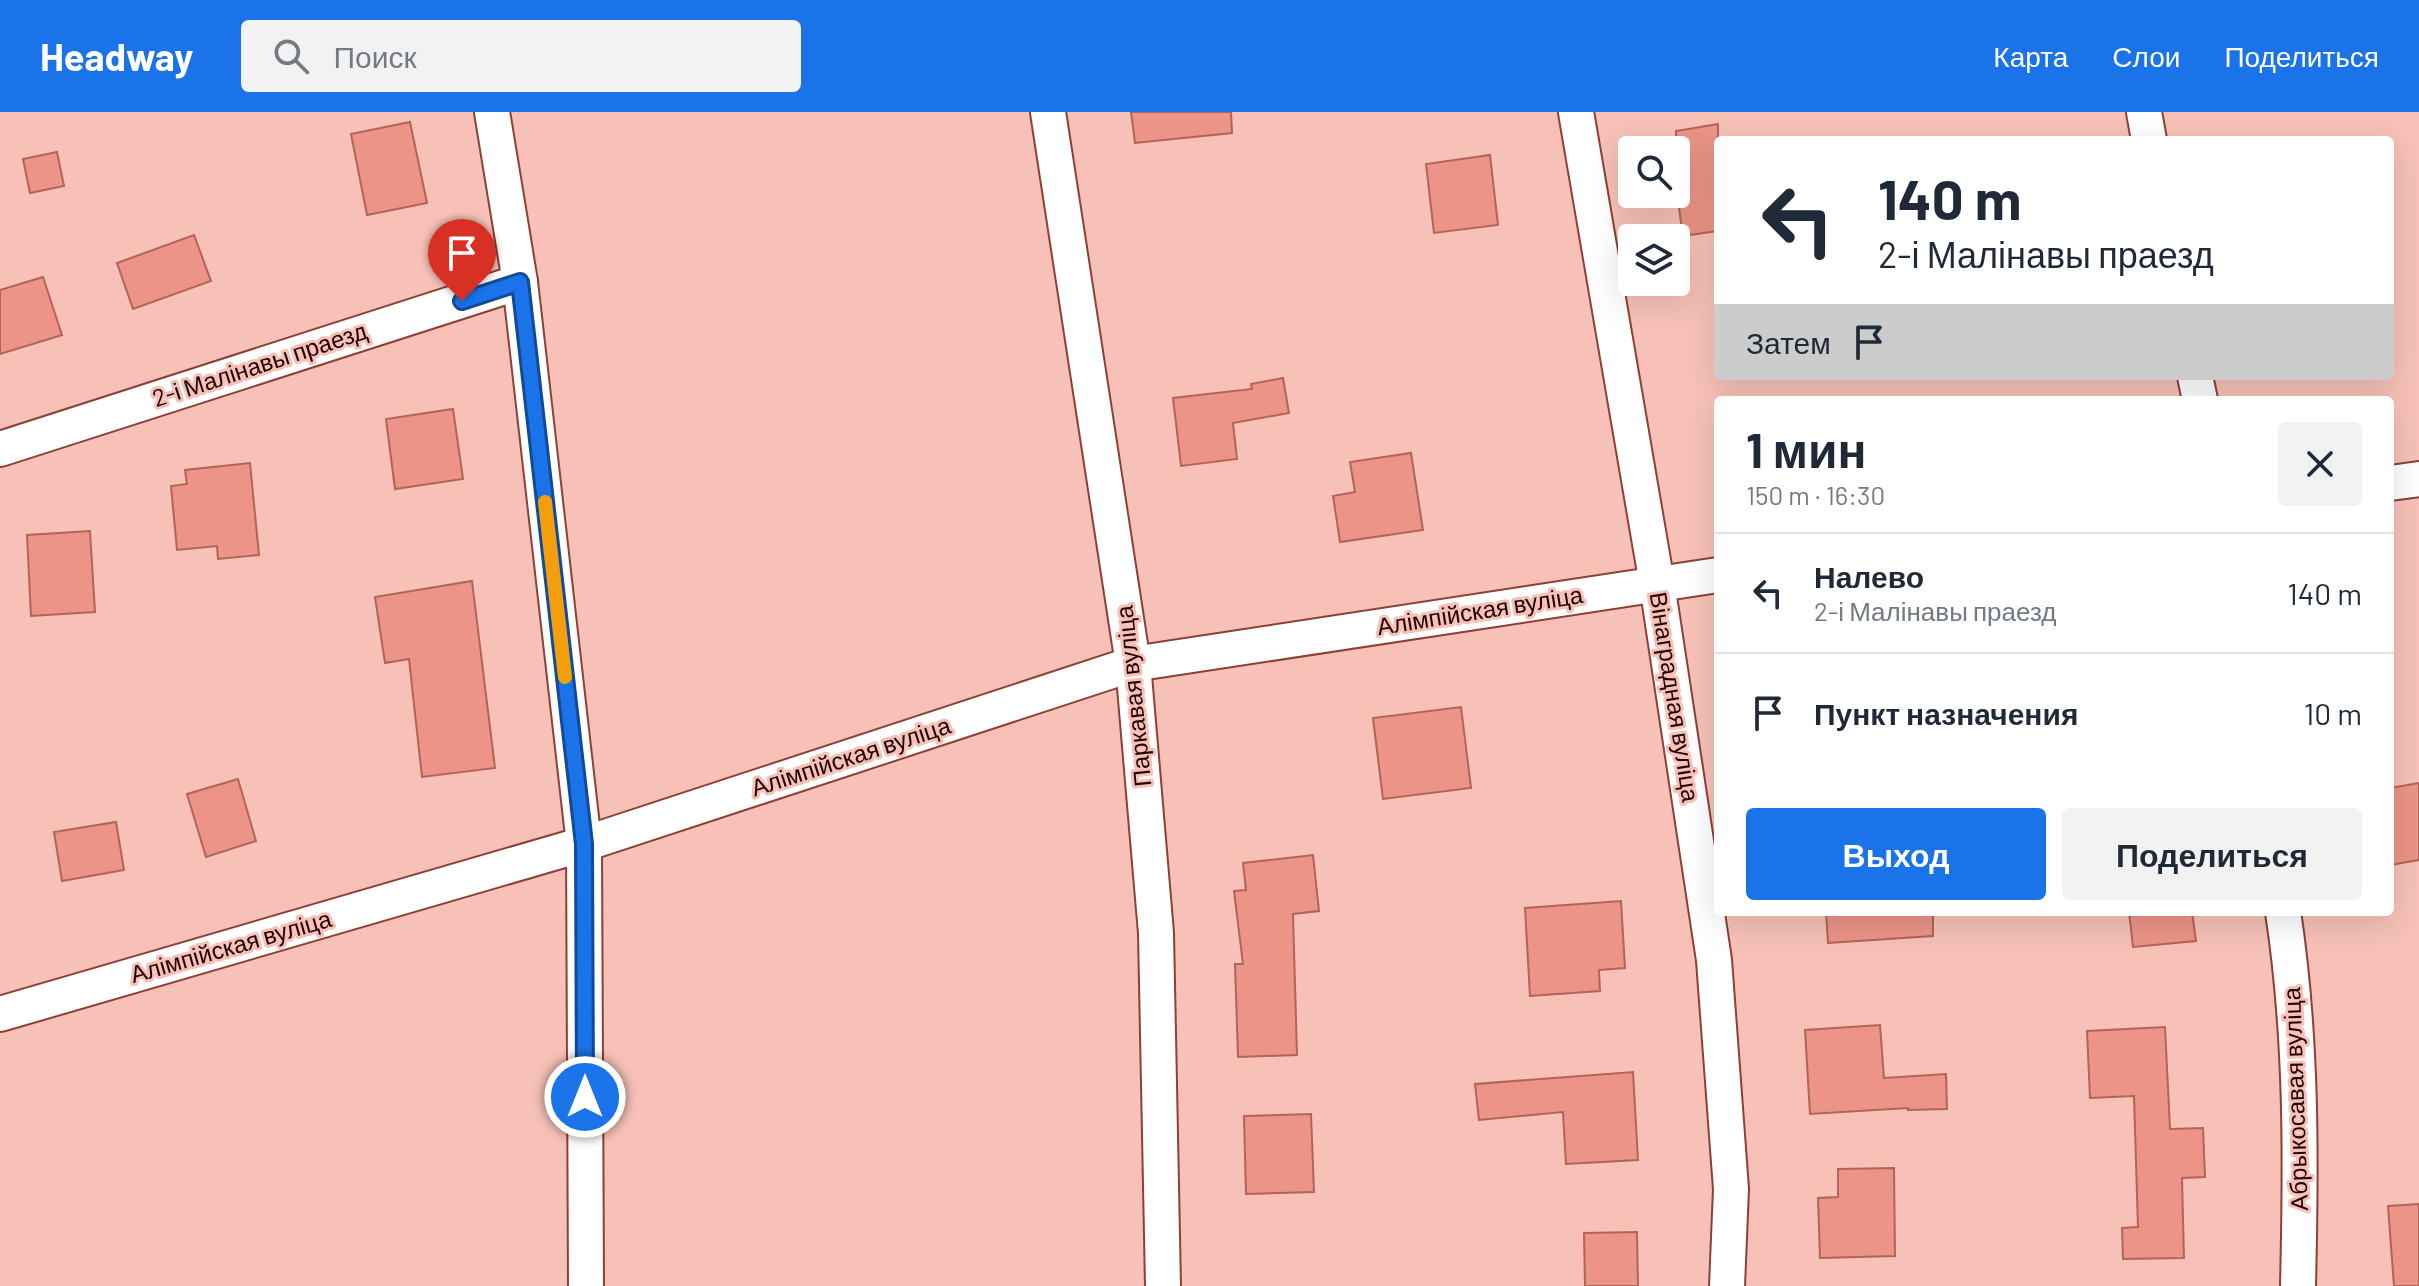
<!DOCTYPE html>
<html lang="ru">
<head>
<meta charset="utf-8">
<style>
	:root { --surface:#fff; --page:#f2f2f3; --text:#1f2937; --muted:#747a83; --line:#e0e1e3; --accent:#1a73e8 }
	body { margin:0; font-family:Barlow,sans-serif; background:var(--page); color:var(--text); height:100vh; display:flex; flex-direction:column; font-size:30px; white-space:nowrap }
	* { box-sizing:border-box; margin:0 }
	p { font-size:26px; color:var(--muted) }
	.icon { flex:none; width:44px; height:44px; fill:none; stroke:currentColor; stroke-width:2; stroke-linecap:round; stroke-linejoin:round }
	.map { position:relative; flex:1; overflow:hidden }
	.panel { position:absolute; left:1714px; top:284px; width:680px; height:520px; display:flex; flex-direction:column; background:var(--surface); border-radius:8px; box-shadow:0 8px 32px #0002 }
	.panel>* { flex:none }
	.hud { position:absolute; left:1714px; top:24px; width:680px; height:244px; border-radius:8px; box-shadow:0 8px 32px #0002; background:#fff; color:var(--text); overflow:hidden }
	.fabs { position:absolute; left:1618px; top:24px; display:grid; gap:16px }
	.fabs a { display:grid; place-items:center; width:72px; height:72px; border-radius:8px; background:var(--surface); box-shadow:0 8px 32px #0002; font-size:40px }
	.pin { position:absolute; display:grid; place-items:center; width:68px; height:68px; color:#fff; margin:-82px -34px; border-radius:50% 50% 50% 0; rotate:-45deg; box-shadow:0 0 8px #0007 }
	.pin .icon { rotate:45deg }
	.me { position:absolute; width:88px; margin:-44px; rotate:0deg; stroke-linejoin:round; filter:drop-shadow(0 0 6px #0008) }
	.turn { display:flex; align-items:center; gap:28px; height:168px; padding:0 32px; font-size:36px }
	.turn .icon { width:104px; height:104px; stroke-width:2.5 }
	.turn b { display:block; font-size:56px; line-height:68px }
	.then { display:flex; align-items:center; height:76px; padding:0 32px; background:#0003; gap:16px; font-size:30px }
	.round { display:grid; place-items:center; flex:none; width:84px; height:84px; border-radius:8px; background:var(--page) }
	.head { display:flex; align-items:center; justify-content:space-between; height:136px; padding:0 32px }
	h1 { font-size:48px; font-weight:700; line-height:60px }
	.button { display:flex; gap:16px; margin-top:auto; padding:16px 32px }
	.button a { flex:1; height:92px; border-radius:8px; background:var(--accent); color:#fff; font-size:32px; font-weight:700; line-height:92px; text-align:center }
	.button a+a { background:var(--page); color:var(--text) }
	ul { padding:0; list-style:none }
	li { display:flex; align-items:center; gap:24px; height:120px; padding:0 32px; border-top:2px solid var(--line) }
	li div { flex:1 }
	li b { display:block; font-size:30px }
	li em { font-style:normal }
	header { display:flex; align-items:center; gap:48px; box-sizing:border-box; height:112px; padding:0 40px; background:var(--accent); color:#fff }
	header strong { font-size:38px }
	nav { display:flex; gap:44px; margin-inline-start:auto; font-size:28px }
	.search { width:560px; height:72px; background:var(--page); display:flex; align-items:center; gap:20px; box-sizing:border-box; padding:0 28px; border-radius:8px; color:var(--muted); font-size:30px }
	.map>svg:first-child { display:block }
	.building { fill:#eb9487; stroke:#b46357; stroke-width:2 }
	.lines { fill:none; stroke-linecap:round; stroke-linejoin:round }
	.street-casing { stroke:#8d4036; stroke-width:38 }
	.street { stroke:#fff; stroke-width:34 }
	.route-casing { stroke:#114b97; stroke-width:20 }
	.route { stroke:#1a73e8; stroke-width:14 }
	.slow { stroke:#f59e0b; stroke-width:14 }
	.labels { text-anchor:middle; stroke-width:6; stroke-linejoin:round; paint-order:stroke }
	.street-label { font-size:24px; fill:#210302; stroke:#f7c1b7 }
</style>
</head>
<body>
<header>
<strong>Headway</strong>
<div class="search"><svg class="icon" aria-label="search" viewBox="0 0 24 24"><circle cx="10" cy="10" r="6"/><path d="M15 15l6 6"/></svg>Поиск</div>
<nav><a>Карта</a><a>Слои</a><a>Поделиться</a></nav>
</header>
<div class="map">
<svg width="2419" height="1174" viewBox="0 0 2419 1174">
	<rect width="100%" height="100%" fill="#f7c1b7"/>
	<!-- building -->
	<g class="building">
		<path d="M1131,0H1231L1232,21L1135,31Z"/>
		<path d="M410,10L427,91L367,103L351,22Z"/>
		<path d="M1718,12V119L1683,124L1676,75V19Z"/>
		<path d="M57,40L64,74L30,81L23,47Z"/>
		<path d="M1490,43L1498,113L1434,121L1426,52Z"/>
		<path d="M194,123L211,169L133,197L117,151Z"/>
		<path d="M43,165L62,223L0,242V178Z"/>
		<path d="M1283,266L1289,301L1233,311L1237,347L1181,354L1173,286L1252,277L1251,272Z"/>
		<path d="M453,297L463,367L395,377L386,307Z"/>
		<path d="M1411,341L1423,418L1340,430L1333,384L1355,380L1350,350Z"/>
		<path d="M250,351L259,443L218,447L217,434L177,438L171,374L187,372L185,358Z"/>
		<path d="M90,419L95,500L31,504L27,423Z"/>
		<path d="M472,469L495,656L422,665L409,547L385,551L375,485Z"/>
		<path d="M1461,595L1471,676L1383,687L1373,606Z"/>
		<path d="M238,667L256,729L206,745L187,682Z"/>
		<path d="M2419,671V748L2390,753V676Z"/>
		<path d="M116,710L124,758L62,769L54,720Z"/>
		<path d="M1313,743L1319,799L1293,802L1297,943L1238,945L1235,852H1243L1234,779L1246,778L1243,751Z"/>
		<path d="M1621,789L1625,856L1599,858L1600,879L1530,884L1525,796Z"/>
		<path d="M1826,800H1933V824L1828,831Z"/>
		<path d="M2129,800H2192L2196,829L2133,835Z"/>
		<path d="M1880,913L1884,966L1946,962L1947,997L1908,998V996L1810,1002L1805,918Z"/>
		<path d="M2165,915L2170,1017L2203,1016L2205,1065L2182,1066L2184,1146L2123,1147L2122,1116L2138,1115L2134,984L2090,986L2087,919Z"/>
		<path d="M1633,960L1638,1048L1566,1052L1563,1000L1479,1008L1475,972Z"/>
		<path d="M1311,1002L1314,1080L1246,1082L1244,1004Z"/>
		<path d="M1894,1056L1895,1144L1820,1146L1818,1086L1838,1085V1057Z"/>
		<path d="M2419,1092V1174H2394L2388,1094Z"/>
		<path d="M1637,1120L1638,1174H1585L1584,1121Z"/>
	</g>
	<g class="lines">
		<defs>
			<g id="street">
				<path d="M492,0L520,170L584,732L586,1174"/>
				<path d="M1048,0L1133,552L1156,821L1163,1174"/>
				<path d="M1576,0L1657,472L1714,848L1731,1077L1727,1174"/>
				<path d="M2144,0L2149,28"/>
				<path d="M2195,264L2200,288"/>
				<path d="M0,337L520,170"/>
				<path d="M2390,371L2419,367"/>
				<path d="M2283,800C2302,924 2301,1049 2298,1174"/>
				<path d="M0,902L584,732L1133,552L1718,463"/>
			</g>
		</defs>
		<!-- street casing -->
		<use href="#street" class="street-casing"/>
		<!-- street -->
		<use href="#street" class="street"/>
	</g>
	<g class="lines">
		<defs>
			<path id="route" d="M462,189L520,170L584,732L585,985"/>
		</defs>
		<!-- route casing -->
		<use href="#route" class="route-casing"/>
		<!-- route -->
		<use href="#route" class="route"/>
		<!-- slow -->
		<path class="slow" d="M545,390L565,565"/>
	</g>
	<g class="labels">
		<!-- street labels -->
		<g class="street-label">
			<text transform="translate(260 253) rotate(-18)" y="8">2-і Малінавы праезд</text>
			<text transform="translate(1480 499) rotate(-9)" y="8">Алімпійская вуліца</text>
			<text transform="translate(1134 584) rotate(-96)" y="8">Паркавая вуліца</text>
			<text transform="translate(1674 585) rotate(81)" y="8">Вінаградная вуліца</text>
			<text transform="translate(851 645) rotate(-18)" y="8">Алімпійская вуліца</text>
			<text transform="translate(231 835) rotate(-16)" y="8">Алімпійская вуліца</text>
			<text transform="translate(2296 987) rotate(-92)" y="8">Абрыкосавая вуліца</text>
		</g>
	</g>
</svg>
<div class="fabs">
<a><svg class="icon" aria-label="search" viewBox="0 0 24 24"><circle cx="10" cy="10" r="6"/><path d="M15 15l6 6"/></svg></a>
<a><svg class="icon" aria-label="layers" viewBox="0 0 24 24"><path d="M12 4l9 5-9 5-9-5zM3 14l9 5 9-5"/></svg></a>
</div>
<div class="pin" style="left:462px;top:189px;background:#d93025"><svg class="icon" aria-label="arrive" viewBox="0 0 24 24"><path d="M6 21V4h12l-3 4 3 4H6"/></svg></div>
<svg class="me" style="left:585px;top:985px" viewBox="-20 -20 40 40"><circle r="17" fill="#1a73e8" stroke="#fff" stroke-width="3"/><path d="M0-11L8 9 0 5-8 9z" fill="#fff"/></svg>
<div class="hud">
<div class="turn"><svg class="icon" aria-label="left" viewBox="0 0 24 24"><path d="M17 20v-9H6M10 6l-5 5 5 5"/></svg><div><b>140 m</b>2-і Малінавы праезд</div></div>
<div class="then">Затем<svg class="icon" aria-label="arrive" viewBox="0 0 24 24"><path d="M6 21V4h12l-3 4 3 4H6"/></svg></div>
</div>
<section class="panel">
<div class="head"><div><h1>1 мин</h1><p>150 m · 16:30</p></div><a class="round"><svg class="icon" aria-label="close" viewBox="0 0 24 24"><path d="M6 6l12 12M18 6L6 18"/></svg></a></div>
<ul>
<li><svg class="icon" aria-label="left" viewBox="0 0 24 24"><path d="M17 20v-9H6M10 6l-5 5 5 5"/></svg><div><b>Налево</b><p>2-і Малінавы праезд</p></div><em>140 m</em></li>
<li><svg class="icon" aria-label="arrive" viewBox="0 0 24 24"><path d="M6 21V4h12l-3 4 3 4H6"/></svg><div><b>Пункт назначения</b></div><em>10 m</em></li>
</ul>
<div class="button"><a>Выход</a><a>Поделиться</a></div>
</section>
</div>
</body>
</html>
